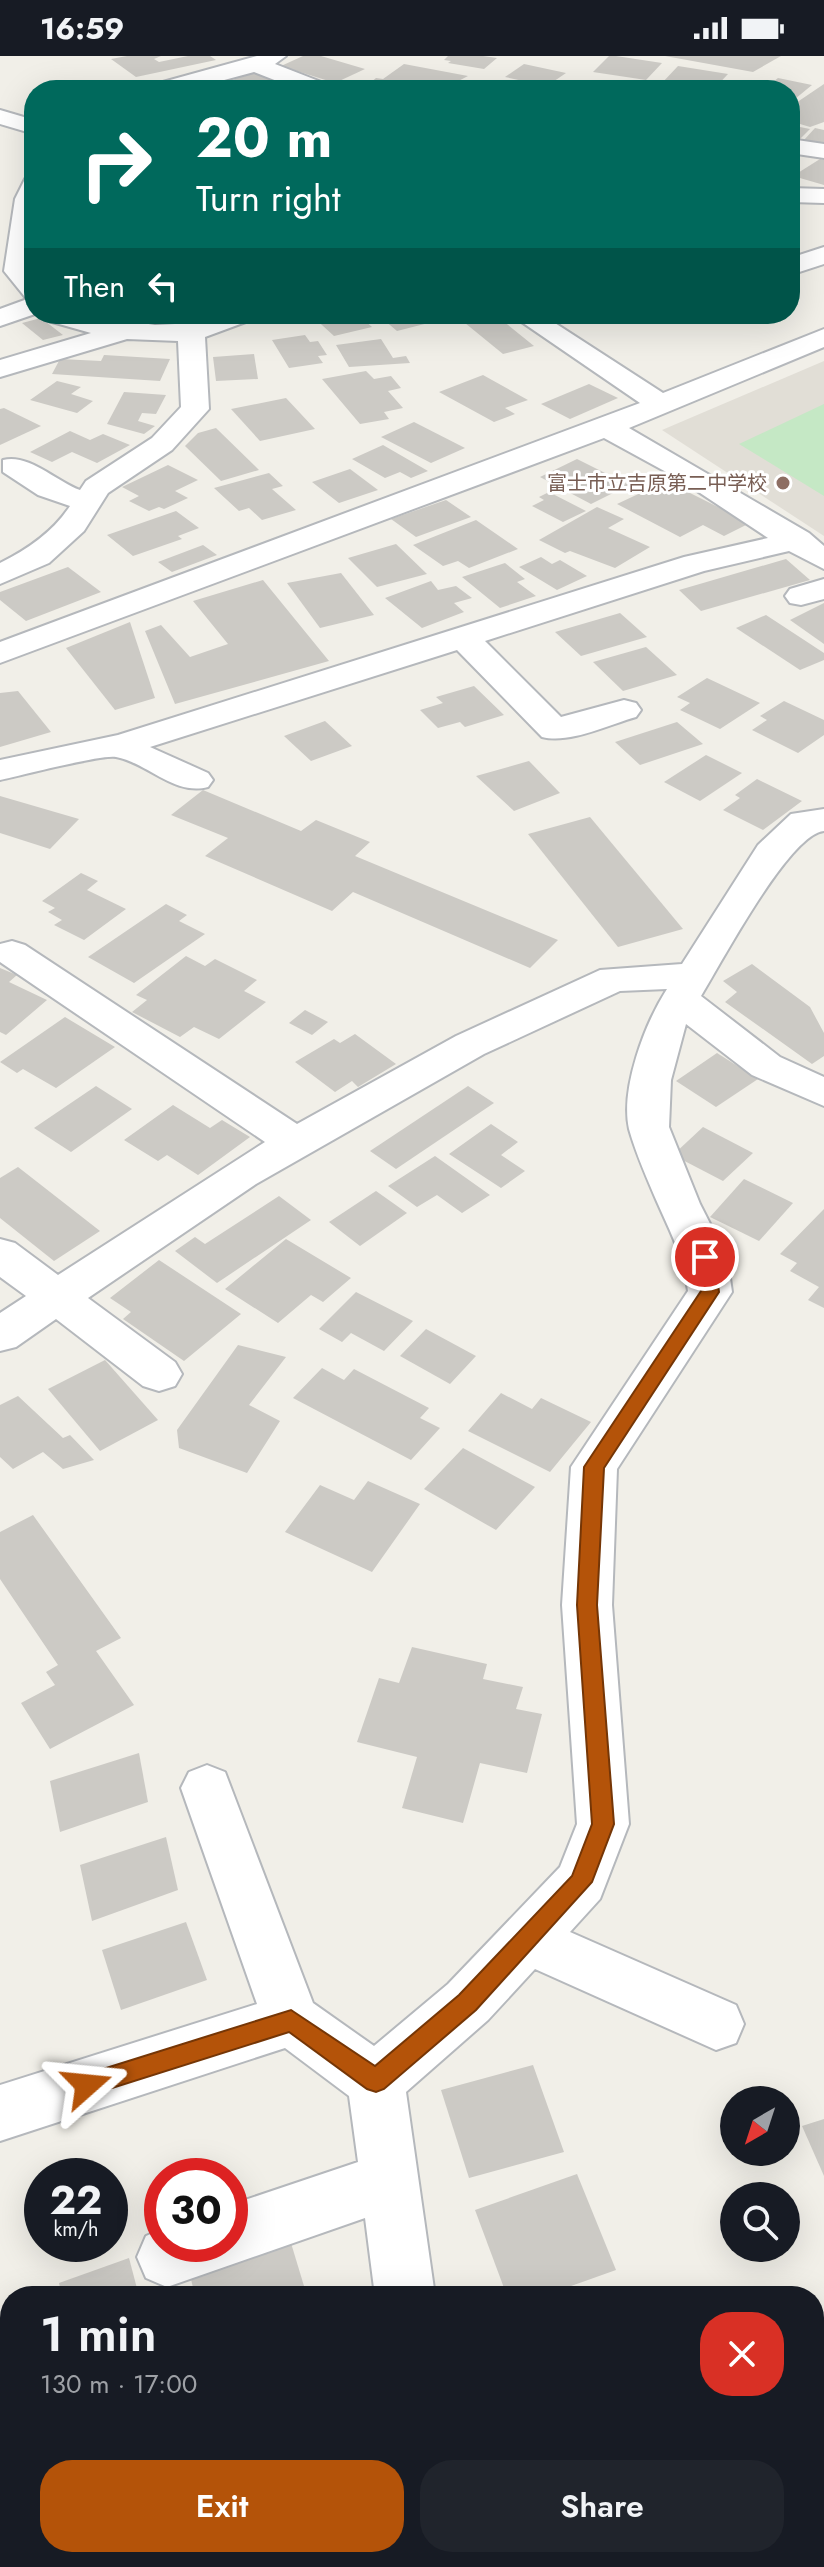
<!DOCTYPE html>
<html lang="en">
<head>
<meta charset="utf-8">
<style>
	:root { --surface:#171b24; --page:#20242c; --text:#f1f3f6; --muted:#9ea1a6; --accent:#b45309 }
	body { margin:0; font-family:Jost,"Noto Sans JP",sans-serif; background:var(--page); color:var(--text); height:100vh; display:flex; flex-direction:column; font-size:30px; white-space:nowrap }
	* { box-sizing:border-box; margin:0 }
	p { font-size:26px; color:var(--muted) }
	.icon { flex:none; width:44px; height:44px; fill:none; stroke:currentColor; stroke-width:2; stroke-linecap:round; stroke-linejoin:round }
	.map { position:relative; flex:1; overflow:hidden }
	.side { position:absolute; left:0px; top:2230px; width:824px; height:282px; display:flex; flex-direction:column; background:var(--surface); border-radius:32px 32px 0 0; box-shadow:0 8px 32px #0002 }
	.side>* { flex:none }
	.banner { position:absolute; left:24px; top:24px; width:776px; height:244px; border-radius:32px; box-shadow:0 8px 32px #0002; background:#00695c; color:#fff; overflow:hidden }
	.needle { width:52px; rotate:219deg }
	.buttons { position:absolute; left:720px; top:2030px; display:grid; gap:16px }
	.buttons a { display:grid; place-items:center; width:80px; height:80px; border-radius:50%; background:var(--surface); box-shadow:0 8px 32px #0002; font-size:40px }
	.speed { position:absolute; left:24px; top:2102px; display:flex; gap:16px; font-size:40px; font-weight:700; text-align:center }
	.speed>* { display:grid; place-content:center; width:104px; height:104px; border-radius:50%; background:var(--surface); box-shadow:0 8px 32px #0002; line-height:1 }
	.speed small { font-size:20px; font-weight:400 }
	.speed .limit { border:12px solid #d22; background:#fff; color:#111 }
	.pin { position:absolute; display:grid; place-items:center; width:68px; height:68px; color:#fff; margin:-34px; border:4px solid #fff; border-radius:50%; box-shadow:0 2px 8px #0007 }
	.me { position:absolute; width:88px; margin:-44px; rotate:72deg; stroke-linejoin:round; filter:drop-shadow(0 0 6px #0008) }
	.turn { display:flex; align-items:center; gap:28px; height:168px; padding:0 40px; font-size:36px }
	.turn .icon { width:104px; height:104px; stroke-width:2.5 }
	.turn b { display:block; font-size:56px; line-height:68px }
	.then { display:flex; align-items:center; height:76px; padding:0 40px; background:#0003; gap:16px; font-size:30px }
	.round { display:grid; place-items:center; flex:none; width:84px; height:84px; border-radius:32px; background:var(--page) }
	.summary { display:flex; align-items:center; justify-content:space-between; height:136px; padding:0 40px }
	h1 { font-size:48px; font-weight:600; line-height:60px }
	.cta { display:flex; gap:16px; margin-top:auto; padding:16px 40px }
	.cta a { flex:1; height:92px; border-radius:32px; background:var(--accent); color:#fff; font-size:32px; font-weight:600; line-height:92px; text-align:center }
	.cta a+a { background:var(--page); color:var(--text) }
	.status { display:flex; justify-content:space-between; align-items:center; height:56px; padding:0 40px; background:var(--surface); direction:ltr }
	.status svg { height:22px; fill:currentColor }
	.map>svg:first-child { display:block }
	.education { fill:#e1ded6 }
	.green { fill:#c5e8c5 }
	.building { fill:#cccac5 }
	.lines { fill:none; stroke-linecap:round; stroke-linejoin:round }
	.minor-casing { stroke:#b5b8bc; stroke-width:4 }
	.minor { fill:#fff; fill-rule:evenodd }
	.route { fill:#b45309; stroke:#753606; stroke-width:2 }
	.education-dot { fill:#8d6e63; stroke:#fff; stroke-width:3 }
	.labels { text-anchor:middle; stroke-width:6; stroke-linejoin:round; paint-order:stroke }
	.far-education-label { font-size:20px; fill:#785e54; stroke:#fff; text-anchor:end }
</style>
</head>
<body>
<div class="status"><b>16:59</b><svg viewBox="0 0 49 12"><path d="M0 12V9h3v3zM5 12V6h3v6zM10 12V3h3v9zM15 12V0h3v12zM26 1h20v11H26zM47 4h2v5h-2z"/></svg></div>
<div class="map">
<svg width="824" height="2511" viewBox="0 0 824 2511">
	<rect width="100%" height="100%" fill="#f1efe8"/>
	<!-- education -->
	<path class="education" d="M824,305V480L662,374Z"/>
	<!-- green -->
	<path class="green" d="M824,348V440L739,388Z"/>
	<!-- building -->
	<g class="building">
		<path d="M127,0H161L154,3L159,6L188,0H210L216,4L136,21L111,3Z"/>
		<path d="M303,0H321L365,13L335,27L281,10Z"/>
		<path d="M448,0H483L497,2L484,13L448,7L451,5L444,4Z"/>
		<path d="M609,0H616L662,7L646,24L593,16Z"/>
		<path d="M665,0H781L753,16Z"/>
		<path d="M404,8L468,20L445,32L414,26L403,34L369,28L376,22L383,23Z"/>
		<path d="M524,8L566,17L547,30L505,21Z"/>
		<path d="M678,10L728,18L713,34L662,27Z"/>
		<path d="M251,16L282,27L269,34H247L226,27Z"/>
		<path d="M778,22L812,29L790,47V34H763Z"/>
		<path d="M824,28V66L810,71L790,65V51Z"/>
		<path d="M790,69L810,73L799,84L790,82Z"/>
		<path d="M815,72L824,74V88L804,84Z"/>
		<path d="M820,103L824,104V129L793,120Z"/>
		<path d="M310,258H357L372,271L334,280Z"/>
		<path d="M377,258H442L448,262L397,275Z"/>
		<path d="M651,258H690L669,267Z"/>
		<path d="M497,260L534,290L503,298L465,267Z"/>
		<path d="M41,262L63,279L43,284L22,267Z"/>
		<path d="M305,279L310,286L318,285L327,299L318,300L323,307L289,312L272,284Z"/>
		<path d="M381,283L393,302L406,300L410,307L349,311L336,289Z"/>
		<path d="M254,298L258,323L216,325L213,301Z"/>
		<path d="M104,299L170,303L160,325L52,318L60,303L101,305Z"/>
		<path d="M366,315L374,323L391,320L401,332L388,335L403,352L384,356L389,363L360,368L322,323Z"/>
		<path d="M483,319L528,344L505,352L515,358L494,366L439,336Z"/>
		<path d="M57,325L81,331L71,338L93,345L77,357L30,344Z"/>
		<path d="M589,328L618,342L570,363L541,348Z"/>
		<path d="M124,336L166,339L156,358L142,357L138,365L155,370L144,378L107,368Z"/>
		<path d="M286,342L315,373L260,385L231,353Z"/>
		<path d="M4,352L41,370L0,389V353Z"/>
		<path d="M414,366L465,392L431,407L381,381Z"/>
		<path d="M216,372L259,414L221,425L185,390L198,377Z"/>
		<path d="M70,375L90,384L103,378L130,389L97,407L72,396L52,406L30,396Z"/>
		<path d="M383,389L428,415L411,422L400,416L385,422L352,403Z"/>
		<path d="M577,403L629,429L591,448L540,421Z"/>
		<path d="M168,409L198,424L175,435L188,442L164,453L159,451L149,455L129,445L139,440L122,431Z"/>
		<path d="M350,413L378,434L339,447L312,426Z"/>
		<path d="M269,417L283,430L272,433L296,454L262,464L249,452L239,455L214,432Z"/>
		<path d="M666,425L750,467L724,480L703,469L680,481L617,448Z"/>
		<path d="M549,436L586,455L563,466L532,450L544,444L539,441Z"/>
		<path d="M446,444L471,461L416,481L391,463Z"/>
		<path d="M597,451L624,463L608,472L650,491L615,512L570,495L565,497L539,484Z"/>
		<path d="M176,455L199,472L178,480L182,483L133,500L107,479Z"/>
		<path d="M476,464L518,493L469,512L458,505L443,510L413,489Z"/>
		<path d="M396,488L427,518L377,531L348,502Z"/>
		<path d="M203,489L217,499L172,516L158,506Z"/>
		<path d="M541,501L552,508L560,504L587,520L557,534L519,511Z"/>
		<path d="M786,503L810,524L701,555L679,534Z"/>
		<path d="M505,507L525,523L517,526L536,540L500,552L462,521Z"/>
		<path d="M68,511L101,536L26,565L0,544V536Z"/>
		<path d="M341,517L374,559L320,572L287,527Z"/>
		<path d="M263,524L329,605L175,648L145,575L161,569L190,601L228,588L193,545Z"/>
		<path d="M431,525L438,534L456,530L472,542L454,547L464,556L422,572L385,542Z"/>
		<path d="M824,547V588L790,564Z"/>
		<path d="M620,557L647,581L581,600L555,576Z"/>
		<path d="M766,559L824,597V604L800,614L736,572Z"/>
		<path d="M130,566L155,642L115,654L66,592Z"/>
		<path d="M646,591L677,619L623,635L593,606Z"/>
		<path d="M707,622L760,647L720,673L680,654L690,647L677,641Z"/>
		<path d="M474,630L504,659L465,671L460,666L438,672L420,654L443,647L436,641Z"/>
		<path d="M18,635L51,676L0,691V637Z"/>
		<path d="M784,645L824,664V679L798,697L752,674L767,664L760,660Z"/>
		<path d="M325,665L352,690L311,705L284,680Z"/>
		<path d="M677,666L703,688L640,709L615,686Z"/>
		<path d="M706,699L742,717L700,745L664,726Z"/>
		<path d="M529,705L560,737L514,755L476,720Z"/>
		<path d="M757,723L802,745L763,774L723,754L740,742L735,739Z"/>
		<path d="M203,734L301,775L316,764L370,786L355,800L558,884L530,912L353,836L332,855L205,800L228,782L171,759Z"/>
		<path d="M0,740L79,763L50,793L0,777Z"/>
		<path d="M590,761L683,873L618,891L528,778Z"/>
		<path d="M81,817L98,825L87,834L126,853L84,884L54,869L62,864L48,856L55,852L42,845Z"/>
		<path d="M166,848L187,859L179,865L205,878L134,927L88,901Z"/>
		<path d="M186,900L205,910L215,903L257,924L244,935L266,946L219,983L194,971L180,981L132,956L147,944L136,939Z"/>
		<path d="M752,908L810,951L824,977V1000L812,1008L725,946L737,936L723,925Z"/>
		<path d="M0,912L17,919L9,926L47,944L6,979L0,976Z"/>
		<path d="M305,954L328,966L312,979L289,967Z"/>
		<path d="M65,961L115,991L56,1032L23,1013L17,1017L0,1006Z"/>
		<path d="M355,978L396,1008L358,1031L352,1025L335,1036L295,1006L334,983L340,987Z"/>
		<path d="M717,997L758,1023L716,1051L676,1025Z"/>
		<path d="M96,1030L132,1053L71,1096L34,1072Z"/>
		<path d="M468,1030L494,1047L396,1113L370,1095Z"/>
		<path d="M173,1049L210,1072L222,1064L250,1081L198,1119L167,1099L158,1105L124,1084Z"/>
		<path d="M491,1068L518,1086L501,1099L525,1115L501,1132L449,1098Z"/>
		<path d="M703,1071L753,1097L723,1125L673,1099Z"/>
		<path d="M435,1100L490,1139L462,1157L437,1139L417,1151L388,1130Z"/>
		<path d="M18,1111L100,1175L54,1205L0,1162V1122Z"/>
		<path d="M744,1123L793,1147L759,1185L710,1161Z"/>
		<path d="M376,1135L407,1157L360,1190L329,1166Z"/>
		<path d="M279,1140L311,1164L217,1227L175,1195L195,1181L205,1188Z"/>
		<path d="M824,1153V1252L808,1244L819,1231L790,1215L797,1207L780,1198Z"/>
		<path d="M286,1183L351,1222L323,1246L311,1239L278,1267L225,1233Z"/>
		<path d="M159,1204L241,1258L184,1305L123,1263L131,1256L110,1242Z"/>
		<path d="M356,1236L413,1265L384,1295L351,1277L342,1286L319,1273Z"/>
		<path d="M426,1273L476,1300L450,1328L400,1300Z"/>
		<path d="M238,1289L286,1301L249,1349L280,1365L247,1417L179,1392L177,1374Z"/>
		<path d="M105,1304L158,1364L100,1395L48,1333Z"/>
		<path d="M322,1312L344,1324L354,1313L429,1352L420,1362L440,1372L411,1404L293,1342Z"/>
		<path d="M501,1337L532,1353L541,1342L591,1366L550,1416L468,1375Z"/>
		<path d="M18,1340L63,1382L70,1379L94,1404L63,1413L43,1396L13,1413L0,1401V1349Z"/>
		<path d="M463,1392L535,1431L496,1474L424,1433Z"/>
		<path d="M368,1425L420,1448L372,1516L285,1476L320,1429L354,1444Z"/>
		<path d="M33,1459L121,1582L96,1595L134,1649L50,1693L21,1647L55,1629L46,1616L58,1609L0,1523V1476Z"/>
		<path d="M412,1591L487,1608L483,1623L523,1631L516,1653L542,1658L527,1717L480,1707L463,1767L402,1752L417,1701L357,1686L379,1622L399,1627Z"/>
		<path d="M139,1697L148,1746L60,1776L50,1725Z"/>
		<path d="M166,1781L178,1834L92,1865L80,1809Z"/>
		<path d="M186,1866L207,1924L121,1954L102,1894Z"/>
		<path d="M533,2009L564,2096L469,2122L441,2034Z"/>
		<path d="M824,2063V2120L802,2070Z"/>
		<path d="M577,2118L616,2214L543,2240H507L475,2154Z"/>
		<path d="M291,2187L307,2240H195L190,2219Z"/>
		<path d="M129,2202L139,2240H62L59,2227Z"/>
		<path d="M10,2278V2374L0,2378V2282Z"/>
		<path d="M10,2402V2502H49L51,2511H0V2405Z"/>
		<path d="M221,2502H273L248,2511H223Z"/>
		<path d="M597,2502H663L667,2511H576Z"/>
	</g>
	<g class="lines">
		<defs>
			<g id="minor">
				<path d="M257,0H286L275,8L329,29L332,34H300L254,16L187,34H149L152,29Z"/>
				<path d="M0,54L34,64V78L0,68Z"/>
				<path d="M790,83L824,88V102L790,97Z"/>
				<path d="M34,121L30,214L34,219L35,258L0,270V253L30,242L25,241L4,215L15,143L25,123Z"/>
				<path d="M790,132L824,133V147L790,146Z"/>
				<path d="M824,191V208L790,219V202Z"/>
				<path d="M41,258H82L155,269L195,267L218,258H255L251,264L205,281L209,353L172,394L108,437L84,475L49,507L0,528V507C28,493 53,476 70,450L38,439L3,416V404C28,397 56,425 80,434L86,425L152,382L181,351L178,285L127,283L0,321V304L91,277L45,264Z"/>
				<path d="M510,258H541L663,337L824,273V291L629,372L809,477L824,490V513L789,495L704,515L485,585L561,661L624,644L636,647L641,654L636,661C608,669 570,688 542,681L457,594L150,691L208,717L213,724L208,731C174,740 148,707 116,701C102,698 20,720 0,724V704L118,679L684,501L768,482L679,423L604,382L0,607V586L640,347Z"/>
				<path d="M824,523V543L801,549L790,547L785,540L790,533Z"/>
				<path d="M824,753V775C789,778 720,909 701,940L780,1001L824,1021V1050L752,1019L686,968L671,1024L669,1071L700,1148L727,1201L732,1236L617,1413L612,1549L629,1768L600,1843L570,1876L736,1949L744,1968L736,1987L716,1994L535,1913L488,1964L406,2036L435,2240H375L365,2162L167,2231L146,2222L137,2201L146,2180L162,2173V2188H230V2149L358,2106L349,2040L285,1992L0,2085V2029L257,1948L181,1732L189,1716L207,1709L225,1716L313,1947L374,1990L448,1928L560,1811L577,1768L562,1549L571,1411L688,1235C683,1199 672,1180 658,1148C648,1125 636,1098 629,1073C620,1033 645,967 667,933L620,935L484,998L256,1128L88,1242L175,1306L182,1318L175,1330L159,1335L143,1330L56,1263L16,1291L0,1295V1257L26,1240L0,1221V1183L15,1187L58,1219L265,1086L0,906V888L12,885L25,889L297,1068L456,980L600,914L682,908L758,789L791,758Z"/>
				<path d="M818,2339L824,2342V2400L814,2404V2340Z"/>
				<path d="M399,2502H465L463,2511H397Z"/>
			</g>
		</defs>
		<!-- minor casing -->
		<use href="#minor" class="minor-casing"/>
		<!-- minor -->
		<use href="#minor" class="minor"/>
	</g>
	<!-- route -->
	<path class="route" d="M705,1194L714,1201L719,1236L604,1412L597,1549L614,1768L592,1826L476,1954L384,2033L376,2036L367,2033L289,1976L87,2040L79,2037L76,2029L79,2021L87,2018L291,1954L375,2010L459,1939L572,1820L592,1768L577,1549L584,1411L701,1235L696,1201Z"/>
	<!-- markers -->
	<circle class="education-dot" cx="783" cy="427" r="8"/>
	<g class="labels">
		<!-- far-education labels -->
		<g class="far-education-label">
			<text x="767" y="434">富士市立吉原第二中学校</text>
		</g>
	</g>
</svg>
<div class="buttons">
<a><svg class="needle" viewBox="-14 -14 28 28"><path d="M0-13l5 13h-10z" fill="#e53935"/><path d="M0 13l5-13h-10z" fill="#9ea1a6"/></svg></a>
<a><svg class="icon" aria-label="search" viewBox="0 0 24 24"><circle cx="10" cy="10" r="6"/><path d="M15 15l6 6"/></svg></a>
</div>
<div class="speed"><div>22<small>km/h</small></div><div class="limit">30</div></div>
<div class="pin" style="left:705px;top:1201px;background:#d93025"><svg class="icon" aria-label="arrive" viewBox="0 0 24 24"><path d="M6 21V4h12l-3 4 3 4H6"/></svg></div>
<svg class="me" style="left:87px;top:2029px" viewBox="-20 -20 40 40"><path d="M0-17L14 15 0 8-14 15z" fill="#b45309" stroke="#fff" stroke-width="4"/></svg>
<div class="banner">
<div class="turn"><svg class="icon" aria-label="right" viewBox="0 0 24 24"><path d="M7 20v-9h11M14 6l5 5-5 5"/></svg><div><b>20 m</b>Turn right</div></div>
<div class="then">Then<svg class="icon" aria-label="left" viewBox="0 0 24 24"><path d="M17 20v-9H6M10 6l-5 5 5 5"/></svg></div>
</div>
<section class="side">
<div class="summary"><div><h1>1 min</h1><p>130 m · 17:00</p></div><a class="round" style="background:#d93025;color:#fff"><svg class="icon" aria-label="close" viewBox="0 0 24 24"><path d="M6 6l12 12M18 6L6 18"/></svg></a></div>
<div class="cta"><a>Exit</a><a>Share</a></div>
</section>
</div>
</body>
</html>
